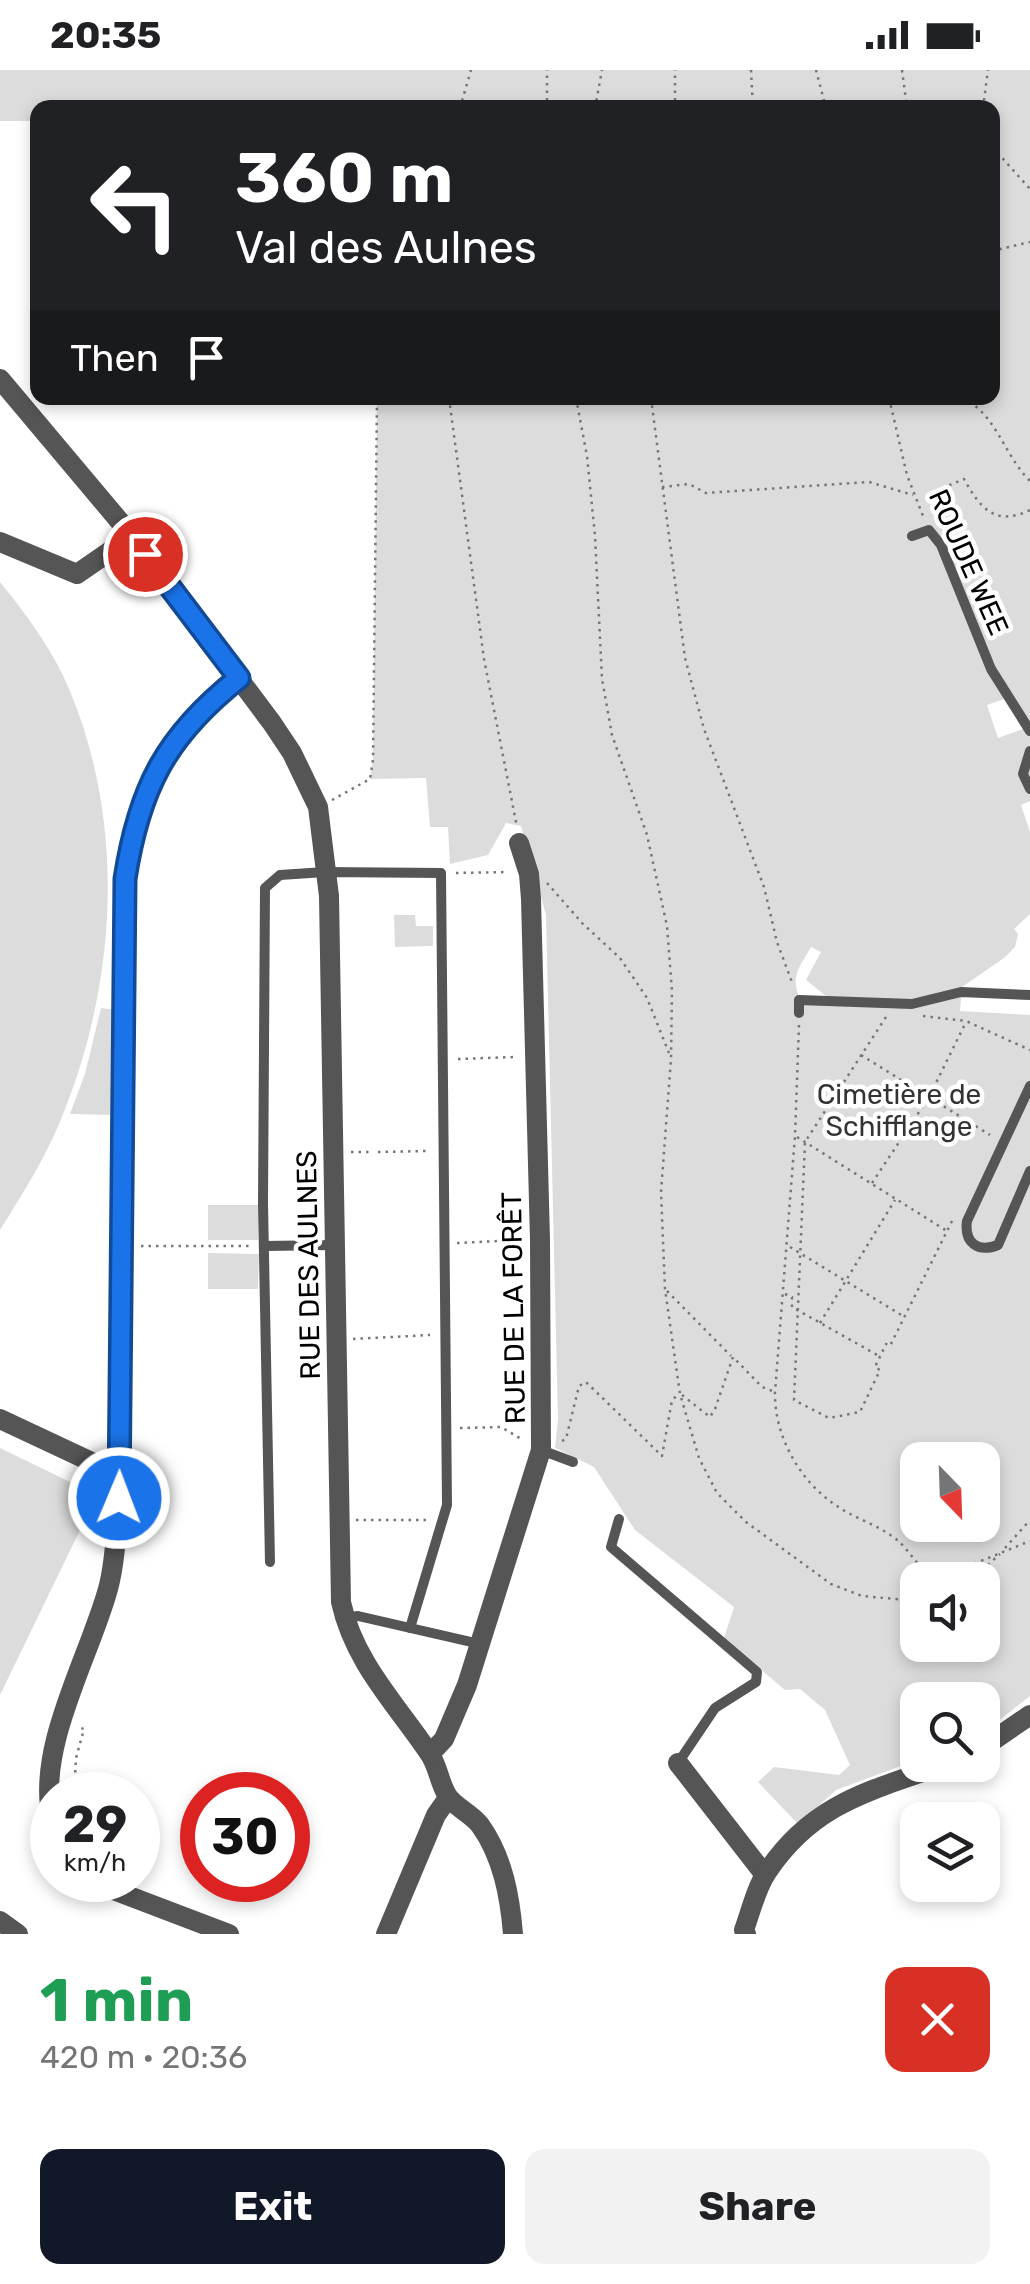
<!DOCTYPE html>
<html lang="en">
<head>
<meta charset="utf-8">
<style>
	:root { --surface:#fff; --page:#f2f2f2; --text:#202124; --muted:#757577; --accent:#111827 }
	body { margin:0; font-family:Rubik,sans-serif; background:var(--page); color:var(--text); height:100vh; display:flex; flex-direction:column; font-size:38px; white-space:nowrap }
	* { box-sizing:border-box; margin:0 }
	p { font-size:32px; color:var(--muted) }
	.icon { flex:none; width:55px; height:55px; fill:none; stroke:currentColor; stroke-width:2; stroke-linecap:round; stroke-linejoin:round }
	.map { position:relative; height:1864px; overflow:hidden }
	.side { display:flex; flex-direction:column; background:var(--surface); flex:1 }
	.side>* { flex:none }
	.top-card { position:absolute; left:30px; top:30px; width:970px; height:305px; border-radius:20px; box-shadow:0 5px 15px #0003; background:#202124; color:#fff; overflow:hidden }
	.needle { width:65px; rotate:157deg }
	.controls { position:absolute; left:900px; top:1372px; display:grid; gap:20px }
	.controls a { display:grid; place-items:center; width:100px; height:100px; border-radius:20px; background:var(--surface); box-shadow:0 5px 15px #0003; font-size:50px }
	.speed { position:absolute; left:30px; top:1702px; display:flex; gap:20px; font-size:50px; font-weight:700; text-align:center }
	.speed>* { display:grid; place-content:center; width:130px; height:130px; border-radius:50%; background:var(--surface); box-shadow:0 5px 15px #0003; line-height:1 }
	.speed small { font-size:25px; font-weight:400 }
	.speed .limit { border:15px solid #d22; background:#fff; color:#111 }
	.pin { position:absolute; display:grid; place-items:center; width:85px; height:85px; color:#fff; margin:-42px; border:5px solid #fff; border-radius:50%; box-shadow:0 2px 10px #0007 }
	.me { position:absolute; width:110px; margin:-55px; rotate:1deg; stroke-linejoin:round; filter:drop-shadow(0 0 8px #0008) }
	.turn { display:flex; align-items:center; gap:35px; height:210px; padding:0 40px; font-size:45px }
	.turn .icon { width:130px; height:130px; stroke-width:2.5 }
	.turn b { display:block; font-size:70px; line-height:85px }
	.then { display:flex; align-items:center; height:95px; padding:0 40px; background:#0003; gap:20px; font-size:38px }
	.round { display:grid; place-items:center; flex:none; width:105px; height:105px; border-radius:20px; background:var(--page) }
	.overview { display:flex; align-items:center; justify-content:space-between; height:170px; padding:0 40px }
	h1 { font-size:60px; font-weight:700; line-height:75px; color:#1e9e55 }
	.button { display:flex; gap:20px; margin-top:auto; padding:20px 40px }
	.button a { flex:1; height:115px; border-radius:20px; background:var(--accent); color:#fff; font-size:40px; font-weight:700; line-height:115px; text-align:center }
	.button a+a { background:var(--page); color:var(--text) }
	.status { display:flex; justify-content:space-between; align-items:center; height:70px; padding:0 50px; background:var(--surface); direction:ltr }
	.status svg { height:28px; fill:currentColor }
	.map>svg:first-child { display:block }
	.green { fill:#dcdcdc; fill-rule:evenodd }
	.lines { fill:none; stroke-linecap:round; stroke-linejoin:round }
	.path { stroke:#777; stroke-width:2.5; stroke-dasharray:2.5 5; stroke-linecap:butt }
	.service { stroke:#555; stroke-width:10 }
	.minor { stroke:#555; stroke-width:20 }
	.route-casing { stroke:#114b97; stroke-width:25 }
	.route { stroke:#1a73e8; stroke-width:18 }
	.labels { text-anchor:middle; stroke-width:9; stroke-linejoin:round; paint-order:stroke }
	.street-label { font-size:28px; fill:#000; stroke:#fff }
	.park-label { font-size:28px; fill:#333; stroke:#fff }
</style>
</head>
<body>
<div class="status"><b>20:35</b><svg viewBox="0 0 49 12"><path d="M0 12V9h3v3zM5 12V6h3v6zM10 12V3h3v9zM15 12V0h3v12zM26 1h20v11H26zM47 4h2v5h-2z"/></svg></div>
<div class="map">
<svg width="1030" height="1864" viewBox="0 0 1030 1864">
	<rect width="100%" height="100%" fill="#fff"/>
	<!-- green -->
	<g class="green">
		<path d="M0,0H1030V731L1021,735L1030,762V844L1014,859L1018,864L1015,877L1004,888L962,917L960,941L1030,945V1626L983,1663L982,1630H918L917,1690L836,1720L798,1754L758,1712L774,1697L839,1705L850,1695L825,1640L800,1619L785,1620L724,1568L734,1537L635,1460L594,1397L555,1378L558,1349L546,845L521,756L506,753L488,785L450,794L448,757H430L426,708L370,709L373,690L377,328H992V38H38L37,51H0ZM1004,629L1023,659L998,668L987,635ZM811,877L821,882L806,910L831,930H800C790,906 799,898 811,877ZM918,1390H982V1455H918ZM918,1510H982V1575H918Z"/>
		<path d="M0,512C27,545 54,582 70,621C125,754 117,907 65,1039C49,1082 24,1122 0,1160Z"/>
		<path d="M394,845H415L416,856H433V876L395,877Z"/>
		<path d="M101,938L117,940L115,1045L70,1044L85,1004Z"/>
		<path d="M208,1135H259L258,1170H208Z"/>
		<path d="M208,1183L259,1184L258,1219H208Z"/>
		<path d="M0,1378L97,1425L0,1625Z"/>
	</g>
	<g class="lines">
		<!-- path -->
		<g class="path">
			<path d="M751,0L753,38"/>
			<path d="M816,0L826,38"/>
			<path d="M902,0L907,38"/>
			<path d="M460,38L471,0"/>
			<path d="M547,38V0"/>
			<path d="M595,38L602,0"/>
			<path d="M675,38V0"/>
			<path d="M983,38L988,0"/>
			<path d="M992,69L996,81L1030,119"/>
			<path d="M992,181L1030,172"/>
			<path d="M449,328L484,589L517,757"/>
			<path d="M576,328L587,386L595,466L602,609L612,665L647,765L667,856L672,921L671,989L661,1122L665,1219L680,1324L699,1388L717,1423L746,1452L831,1514L862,1526L918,1531"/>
			<path d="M651,328L685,588L704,659L764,817L777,872L793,915"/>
			<path d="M889,328L907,405L923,446"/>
			<path d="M963,328C997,345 1003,384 1030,411"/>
			<path d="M662,417L689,414L706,423L869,412L913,425"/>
			<path d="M937,450L946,438L950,415L964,409C980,438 995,457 1030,440"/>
			<path d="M332,730L370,709L373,690L377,328"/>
			<path d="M456,803L508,802"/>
			<path d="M547,813L583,854L620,888L647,928L669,983"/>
			<path d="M923,946L966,951L1030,980"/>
			<path d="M886,947L805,1072L794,1330L829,1348L860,1342L880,1300L875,1297L886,1274L890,1276L953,1149"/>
			<path d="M799,955L795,1066L775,1322C774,1366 800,1412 837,1436C854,1448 875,1454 892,1466C908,1477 915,1494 930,1506H944L1030,1471"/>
			<path d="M861,985L990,1065"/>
			<path d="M458,989L515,987"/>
			<path d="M797,1067L947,1161"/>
			<path d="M351,1082H370"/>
			<path d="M378,1082L428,1081"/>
			<path d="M872,1113L929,1027L966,952"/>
			<path d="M457,1173L519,1170"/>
			<path d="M141,1176H253"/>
			<path d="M790,1177L903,1246"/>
			<path d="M667,1221L731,1286"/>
			<path d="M785,1224L792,1227V1237L879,1286"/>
			<path d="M820,1253L895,1130"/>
			<path d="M353,1269L430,1265"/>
			<path d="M682,1325L710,1347L715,1339L733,1287L762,1317L775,1322"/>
			<path d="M460,1358L501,1357L523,1370"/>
			<path d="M562,1371L566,1369L579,1316L586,1312L662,1386L672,1330L679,1324"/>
			<path d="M356,1450H428"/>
			<path d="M1005,1478L1030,1450"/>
			<path d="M971,1510L1000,1484"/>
			<path d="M74,1725L76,1688L84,1659L78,1657"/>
		</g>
		<!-- service -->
		<g class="service">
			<path d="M912,466L929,460L941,475L991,599L1030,661"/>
			<path d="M1030,681L1023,704L1030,719"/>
			<path d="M799,943V930L912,934L961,922L1030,925"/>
			<path d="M1030,1016L967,1151C964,1173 978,1183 998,1175L1030,1101"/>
			<path d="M264,1176L335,1175"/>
			<path d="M541,1380L573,1392"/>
			<path d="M619,1449L611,1477L757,1602L756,1612L715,1638L678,1693"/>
			<path d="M270,1492L263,1134L265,818L280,805L325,802L441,803L447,1435L410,1558"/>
			<path d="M345,1548L358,1546L480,1574"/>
		</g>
		<!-- minor -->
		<g class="minor">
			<path d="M0,309L132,466L272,653L292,683L318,737L329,826L341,1532C354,1592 396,1634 429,1683C438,1695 439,1712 447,1725C453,1736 471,1743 480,1755C503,1787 510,1827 513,1864"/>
			<path d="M0,472L77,504L132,466"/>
			<path d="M0,1349L96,1394L119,1393"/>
			<path d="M982,1678L1030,1645"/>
			<path d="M430,1684L444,1669L467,1615L541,1380L540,1170L531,829L529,804L519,773"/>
			<path d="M678,1693L765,1805"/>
			<path d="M52,1748C36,1678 89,1588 108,1519C116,1490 116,1457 119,1428L125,809C138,718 166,666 239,608"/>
			<path d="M96,1810L108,1818L229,1864"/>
			<path d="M0,1851L18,1864"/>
			<path d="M386,1864L436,1745L448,1728"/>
			<path d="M746,1864L744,1860C751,1841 756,1818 767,1802C813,1733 870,1721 943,1695"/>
		</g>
	</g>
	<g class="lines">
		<defs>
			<path id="route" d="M119,1428L125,809C139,718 166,666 239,608L145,484"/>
		</defs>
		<!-- route casing -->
		<use href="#route" class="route-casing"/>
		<!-- route -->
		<use href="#route" class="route"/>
	</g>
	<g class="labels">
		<!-- street labels -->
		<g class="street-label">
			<text transform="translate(969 492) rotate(66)" y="10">ROUDE WEE</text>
			<text transform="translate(308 1195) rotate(-91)" y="10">RUE DES AULNES</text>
			<text transform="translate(513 1238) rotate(-91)" y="10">RUE DE LA FORÊT</text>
		</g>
		<!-- park labels -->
		<g class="park-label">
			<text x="899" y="1034">Cimetière de<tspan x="899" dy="32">Schifflange</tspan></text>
		</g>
	</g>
</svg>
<div class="controls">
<a><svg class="needle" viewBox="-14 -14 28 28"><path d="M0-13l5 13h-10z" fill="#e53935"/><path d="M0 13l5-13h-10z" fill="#757577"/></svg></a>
<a><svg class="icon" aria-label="sound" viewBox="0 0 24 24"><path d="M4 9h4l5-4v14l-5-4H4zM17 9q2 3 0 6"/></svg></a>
<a><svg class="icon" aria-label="search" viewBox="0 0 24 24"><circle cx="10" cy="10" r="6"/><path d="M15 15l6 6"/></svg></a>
<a><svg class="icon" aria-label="layers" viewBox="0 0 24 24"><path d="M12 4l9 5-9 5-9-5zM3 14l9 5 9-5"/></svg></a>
</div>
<div class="speed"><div>29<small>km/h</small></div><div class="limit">30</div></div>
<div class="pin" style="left:145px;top:484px;background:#d93025"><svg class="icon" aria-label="arrive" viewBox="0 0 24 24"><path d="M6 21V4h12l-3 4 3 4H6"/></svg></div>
<svg class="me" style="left:119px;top:1428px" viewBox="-20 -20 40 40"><circle r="17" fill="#1a73e8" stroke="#fff" stroke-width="3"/><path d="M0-11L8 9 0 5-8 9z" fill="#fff"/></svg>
<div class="top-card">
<div class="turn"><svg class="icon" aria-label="left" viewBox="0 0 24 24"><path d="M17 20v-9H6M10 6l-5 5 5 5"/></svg><div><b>360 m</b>Val des Aulnes</div></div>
<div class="then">Then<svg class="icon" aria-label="arrive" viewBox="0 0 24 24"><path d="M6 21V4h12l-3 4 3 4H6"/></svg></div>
</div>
</div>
<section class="side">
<div class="overview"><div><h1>1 min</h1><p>420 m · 20:36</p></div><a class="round" style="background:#d93025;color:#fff"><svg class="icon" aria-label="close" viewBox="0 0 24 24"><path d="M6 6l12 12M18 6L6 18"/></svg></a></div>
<div class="button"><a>Exit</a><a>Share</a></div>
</section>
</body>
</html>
